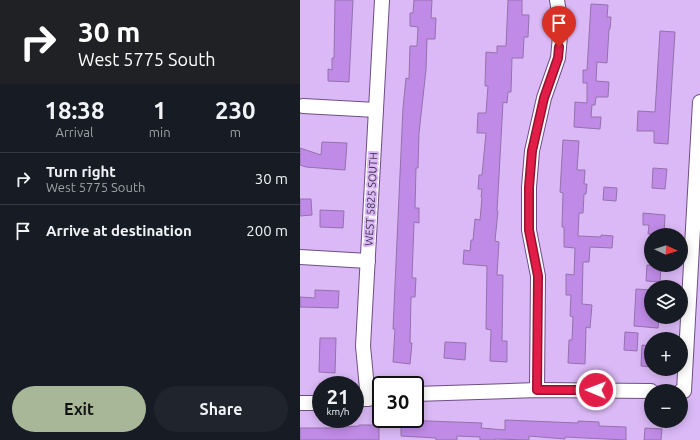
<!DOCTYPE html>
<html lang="en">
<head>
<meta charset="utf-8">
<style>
	:root { --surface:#171b24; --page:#20242c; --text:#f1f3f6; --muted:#9ea1a6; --line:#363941; --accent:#a8b798 }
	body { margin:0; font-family:Ubuntu,sans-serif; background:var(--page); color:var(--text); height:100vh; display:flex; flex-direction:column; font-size:15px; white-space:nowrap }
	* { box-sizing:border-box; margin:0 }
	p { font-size:13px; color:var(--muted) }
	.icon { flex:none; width:22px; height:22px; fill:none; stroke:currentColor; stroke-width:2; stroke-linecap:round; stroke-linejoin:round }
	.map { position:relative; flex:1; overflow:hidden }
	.sheet { display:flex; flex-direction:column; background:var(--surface); width:300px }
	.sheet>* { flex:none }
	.top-card { background:#202124; color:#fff; overflow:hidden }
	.needle { width:26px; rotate:93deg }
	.fabs { position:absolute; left:344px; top:228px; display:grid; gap:8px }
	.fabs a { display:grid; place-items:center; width:44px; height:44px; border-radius:50%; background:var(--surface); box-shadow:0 2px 10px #0003; font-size:20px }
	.speed { position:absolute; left:12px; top:376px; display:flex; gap:8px; font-size:20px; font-weight:700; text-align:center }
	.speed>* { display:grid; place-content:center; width:52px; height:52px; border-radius:50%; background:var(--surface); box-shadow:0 2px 10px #0003; line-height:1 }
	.speed small { font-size:10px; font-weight:400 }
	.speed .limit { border:2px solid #111; border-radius:6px; background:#fff; color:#111 }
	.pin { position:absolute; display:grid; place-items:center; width:34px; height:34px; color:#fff; margin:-41px -17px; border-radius:50% 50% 50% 0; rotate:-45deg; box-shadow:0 0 4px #0007 }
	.pin .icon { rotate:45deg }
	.me { position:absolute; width:44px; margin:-22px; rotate:271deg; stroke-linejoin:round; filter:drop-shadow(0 0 3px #0008) }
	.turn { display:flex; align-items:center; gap:14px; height:84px; padding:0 12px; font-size:18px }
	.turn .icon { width:52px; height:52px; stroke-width:2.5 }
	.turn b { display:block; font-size:28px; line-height:34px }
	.eta { display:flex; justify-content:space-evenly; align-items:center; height:68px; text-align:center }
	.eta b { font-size:24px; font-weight:600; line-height:28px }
	.button { display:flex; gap:8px; margin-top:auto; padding:8px 12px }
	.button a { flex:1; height:46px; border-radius:24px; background:var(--accent); color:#111; font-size:16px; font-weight:600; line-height:46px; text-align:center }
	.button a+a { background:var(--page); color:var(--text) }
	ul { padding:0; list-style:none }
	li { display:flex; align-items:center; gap:12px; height:52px; padding:0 12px; border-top:1px solid var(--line) }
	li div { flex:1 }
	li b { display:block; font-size:15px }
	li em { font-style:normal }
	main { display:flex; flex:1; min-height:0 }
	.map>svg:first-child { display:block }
	.building { fill:#c08be7; stroke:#9372ac }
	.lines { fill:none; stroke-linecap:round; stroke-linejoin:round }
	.minor-casing { stroke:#6e4e85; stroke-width:16 }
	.minor { stroke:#fff; stroke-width:14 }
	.route-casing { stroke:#92132f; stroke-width:10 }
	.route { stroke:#e11d48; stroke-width:7 }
	.labels { text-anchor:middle; stroke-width:4; stroke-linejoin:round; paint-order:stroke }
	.street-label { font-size:11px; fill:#3a2d45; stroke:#dbb9f6 }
</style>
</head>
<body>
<main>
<section class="sheet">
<div class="top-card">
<div class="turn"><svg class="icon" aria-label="right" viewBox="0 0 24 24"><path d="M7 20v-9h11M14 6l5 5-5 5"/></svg><div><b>30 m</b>West 5775 South</div></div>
</div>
<div class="eta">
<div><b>18:38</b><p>Arrival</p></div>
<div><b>1</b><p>min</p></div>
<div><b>230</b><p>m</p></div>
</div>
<ul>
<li><svg class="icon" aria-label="right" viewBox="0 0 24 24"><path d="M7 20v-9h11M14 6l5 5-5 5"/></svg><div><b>Turn right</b><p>West 5775 South</p></div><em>30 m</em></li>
<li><svg class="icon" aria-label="arrive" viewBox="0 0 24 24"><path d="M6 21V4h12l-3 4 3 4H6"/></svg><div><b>Arrive at destination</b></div><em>200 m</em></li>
</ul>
<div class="button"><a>Exit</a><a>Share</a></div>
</section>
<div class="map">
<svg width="400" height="440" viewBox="0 0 400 440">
	<rect width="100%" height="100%" fill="#dbb9f6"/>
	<!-- building -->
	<g class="building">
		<path d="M35,0H53L49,82L28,81V69L32,70V58H34Z"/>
		<path d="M114,0H132L131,18H136L135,39H127L126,70L119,133L118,168H116L115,208H119V223L114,222L112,278H116L115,297H111L110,343H112L110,364L93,362L95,329H93L103,108L106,78L109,79L110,46H117L118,27L110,26V13H113Z"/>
		<path d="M208,0H222V15H229L228,37H224L223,58H212L211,92H208L207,103L203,102L199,176L197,211H198L195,241L199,242L197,275H203L202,341H207V362L190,361L191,330L186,329L187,266L163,264L164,250L170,251L171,240H173L175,219L180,220L182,197H181L182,189H178L179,175H182L186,133H177L178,113H186L188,86H185L186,52L197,53V46H206Z"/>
		<path d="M291,4L308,5L307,17H311L310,29H309L307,63L297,62L296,81L309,82L308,97H296L295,105H292L291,117H301L300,129L274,127L275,102L287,103V83H283V70H287Z"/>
		<path d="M360,31L375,32L368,144L354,143V131H337L338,111L355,112Z"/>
		<path d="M263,140L279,141L277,170H285L284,184H287L286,194H284L283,213H279L278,236L301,237V235L313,236L312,248L290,247L289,262H283L282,304L292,305L290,328L286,327L285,364L268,363L269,340H272L273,317L270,316L271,295H266V274L274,275L275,248L264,247V227H262L263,193L260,192Z"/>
		<path d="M22,142L47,143L45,170L6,167L0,165V148L21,155Z"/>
		<path d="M353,168L367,169L365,189L352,188Z"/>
		<path d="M304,187L317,188L316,201L303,200Z"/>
		<path d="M0,199H11L12,215L0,216Z"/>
		<path d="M20,210L44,211L43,228L20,227Z"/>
		<path d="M343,213L365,215L364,235L348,234L349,225H343Z"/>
		<path d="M347,265H361L360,282L346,281Z"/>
		<path d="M336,289L351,290V317H359L358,328L334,326Z"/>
		<path d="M15,290L39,291L38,308L0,307V297L15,298Z"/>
		<path d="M325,332L338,333L337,351L324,350Z"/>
		<path d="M20,338H36L35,373L19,372Z"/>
		<path d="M145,342L166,343L165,360L144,358Z"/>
		<path d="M342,345L351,346V367L341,366Z"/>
		<path d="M101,420L182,423L181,428L205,430V420L278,423V421L299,422V426L326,427V440L265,437V439L229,436V440L195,439V440H180V437L157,436V440H136V438L101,436Z"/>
		<path d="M59,425H79V440H0V428H28L59,426Z"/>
		<path d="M345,428L362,429L361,440H344Z"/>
	</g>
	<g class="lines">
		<defs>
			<g id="minor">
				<path d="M3,106L76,110"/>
				<path d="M0,257L68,261"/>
				<path d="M237,390L238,276L229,230V187L232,151L244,98L258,58L261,25L257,0"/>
				<path d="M381,391H384L400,102"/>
				<path d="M115,394L237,390L351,391"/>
				<path d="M68,399L63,346L82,0"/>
				<path d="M55,400L81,397"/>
				<path d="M0,403H21"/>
			</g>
		</defs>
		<!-- minor casing -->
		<use href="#minor" class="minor-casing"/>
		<!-- minor -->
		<use href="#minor" class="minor"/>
	</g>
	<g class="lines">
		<defs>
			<path id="route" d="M259,47L258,58L244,98L232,151L229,187V230L238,276L237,390H296"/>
		</defs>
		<!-- route casing -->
		<use href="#route" class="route-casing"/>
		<!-- route -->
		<use href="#route" class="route"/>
	</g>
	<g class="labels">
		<!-- street labels -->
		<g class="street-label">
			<text transform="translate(71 199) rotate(-87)" y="4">WEST 5825 SOUTH</text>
		</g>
	</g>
</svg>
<div class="fabs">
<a><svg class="needle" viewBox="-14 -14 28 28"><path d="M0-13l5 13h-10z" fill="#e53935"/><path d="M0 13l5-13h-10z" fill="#9ea1a6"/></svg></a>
<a><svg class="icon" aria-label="layers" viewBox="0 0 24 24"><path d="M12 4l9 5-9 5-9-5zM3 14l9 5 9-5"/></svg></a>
<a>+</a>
<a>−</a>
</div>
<div class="speed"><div>21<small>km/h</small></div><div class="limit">30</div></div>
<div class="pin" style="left:259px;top:47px;background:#d93025"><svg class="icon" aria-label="arrive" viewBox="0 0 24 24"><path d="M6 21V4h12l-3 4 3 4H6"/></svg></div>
<svg class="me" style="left:296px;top:390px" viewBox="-20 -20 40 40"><circle r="17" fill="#e11d48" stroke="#fff" stroke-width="3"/><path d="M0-11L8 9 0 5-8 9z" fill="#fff"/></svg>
</div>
</main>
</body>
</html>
